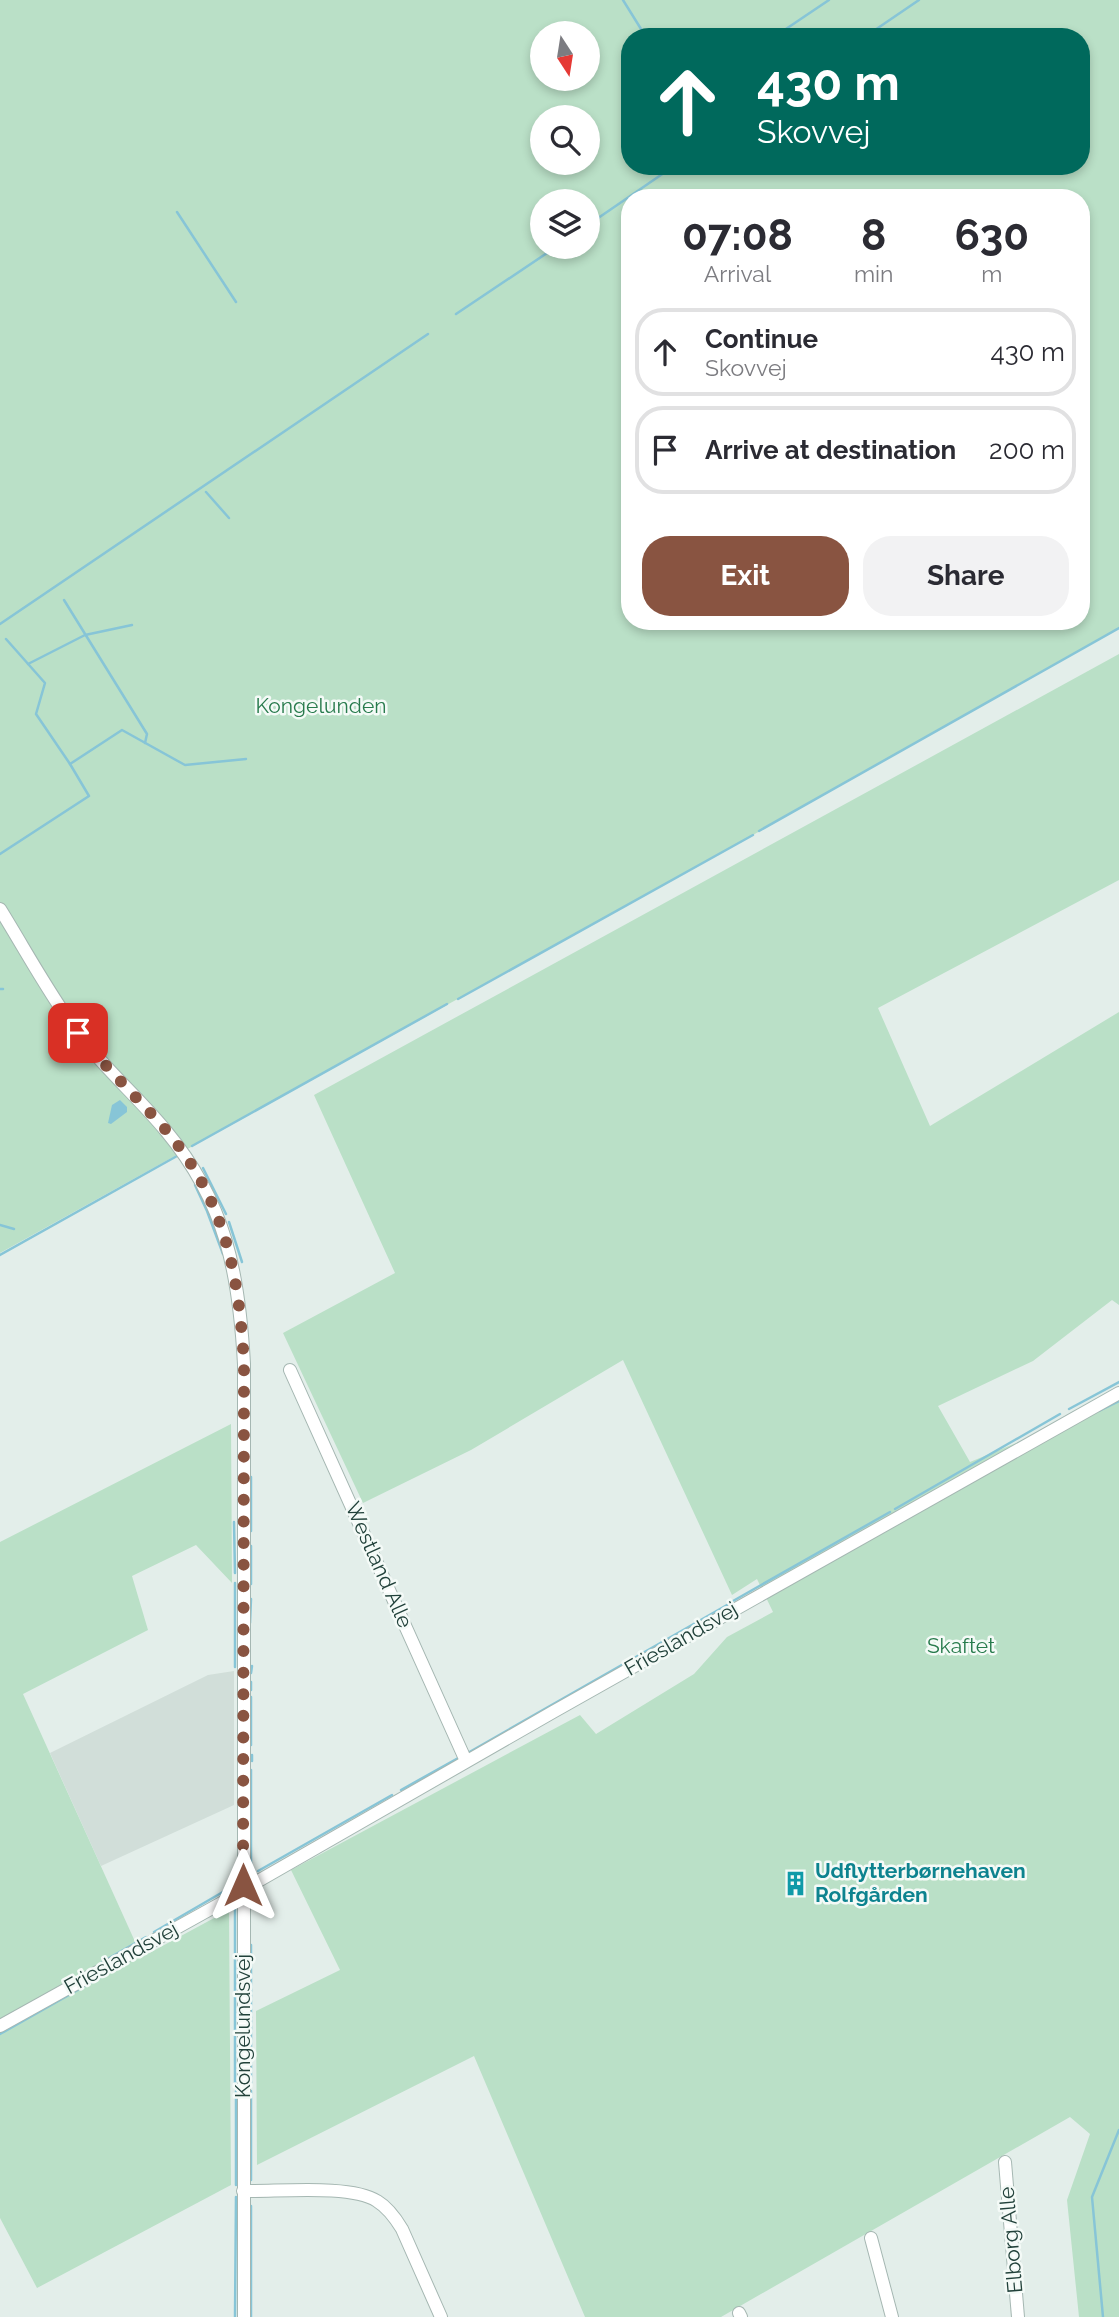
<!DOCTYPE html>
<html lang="en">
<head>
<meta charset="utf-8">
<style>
	:root { --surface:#fff; --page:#f2f2f3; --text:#2b2b33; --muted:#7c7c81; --line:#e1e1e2; --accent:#895441 }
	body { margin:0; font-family:Raleway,sans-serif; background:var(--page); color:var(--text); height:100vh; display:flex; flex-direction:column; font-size:26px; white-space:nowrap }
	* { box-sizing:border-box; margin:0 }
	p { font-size:23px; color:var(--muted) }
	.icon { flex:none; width:38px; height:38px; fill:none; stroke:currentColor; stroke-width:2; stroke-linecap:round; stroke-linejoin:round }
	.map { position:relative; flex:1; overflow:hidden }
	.side { position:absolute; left:621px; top:189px; width:469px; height:441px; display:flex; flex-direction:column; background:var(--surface); border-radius:28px; box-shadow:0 4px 10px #0003 }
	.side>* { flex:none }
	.hud { position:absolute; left:621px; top:28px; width:469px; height:147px; border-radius:28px; box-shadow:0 4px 10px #0003; background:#00695c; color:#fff; overflow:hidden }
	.needle { width:46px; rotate:168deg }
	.tools { position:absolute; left:530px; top:21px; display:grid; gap:14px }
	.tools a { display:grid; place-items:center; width:70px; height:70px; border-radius:50%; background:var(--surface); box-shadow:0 4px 10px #0003; font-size:35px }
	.pin { position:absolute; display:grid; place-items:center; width:60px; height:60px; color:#fff; margin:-30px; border-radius:14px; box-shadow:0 4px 10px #0006 }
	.me { position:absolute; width:77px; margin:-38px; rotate:0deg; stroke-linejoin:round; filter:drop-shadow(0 0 5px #0008) }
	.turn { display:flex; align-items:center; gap:24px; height:147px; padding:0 21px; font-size:32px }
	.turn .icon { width:91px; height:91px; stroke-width:2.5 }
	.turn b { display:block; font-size:49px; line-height:60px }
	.eta { display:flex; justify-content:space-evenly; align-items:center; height:119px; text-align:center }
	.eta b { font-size:42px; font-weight:700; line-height:49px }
	.button { display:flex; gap:14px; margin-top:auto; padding:14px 21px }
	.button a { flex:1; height:80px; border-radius:28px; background:var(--accent); color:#fff; font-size:28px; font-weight:700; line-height:80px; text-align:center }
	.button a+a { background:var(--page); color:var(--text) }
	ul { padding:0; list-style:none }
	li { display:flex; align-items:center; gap:21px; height:88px; margin:0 14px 10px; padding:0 7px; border:4px solid var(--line); border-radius:28px }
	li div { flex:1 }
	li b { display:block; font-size:26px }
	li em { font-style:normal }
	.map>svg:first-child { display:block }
	.built { fill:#d1ded9 }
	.green { fill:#bae0c7; fill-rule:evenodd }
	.water { fill:#87c5d7 }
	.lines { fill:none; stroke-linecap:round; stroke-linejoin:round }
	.stream { stroke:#87c5d7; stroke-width:2.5 }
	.minor-casing { stroke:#a5b7b2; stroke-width:14 }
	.minor { stroke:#fff; stroke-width:12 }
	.route { stroke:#895441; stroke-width:12; stroke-dasharray:0 21.6 }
	.labels { text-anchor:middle; stroke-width:5; stroke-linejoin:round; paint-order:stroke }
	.park-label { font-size:21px; fill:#287b4d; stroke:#f4faf7 }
	.street-label { font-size:21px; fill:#21413a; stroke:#f4faf7 }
	.culture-label { font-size:21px; font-weight:bold; fill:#0d838f; stroke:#f4faf7; text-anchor:start }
</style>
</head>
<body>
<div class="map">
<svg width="1119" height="2317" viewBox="0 0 1119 2317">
	<rect width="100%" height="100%" fill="#e3eeea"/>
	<!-- built -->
	<path class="built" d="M234,1671V1805L101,1866L50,1753L208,1675Z"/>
	<!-- green -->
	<g class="green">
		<path d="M0,0H1119V628L753,835L0,1253ZM542,33H588V79H542ZM630,37H1082V166H630ZM542,117H588V163H542ZM630,198H1082V621H630ZM542,201H588V247H542Z"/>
		<path d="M1119,654V880L878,1008L930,1126L1119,1012V1305L1112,1300L1033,1361L938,1406L970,1462L1119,1401V2317H1079L1067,2200L1090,2134L1070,2117L721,2317H585L474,2056L257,2165L256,2011L340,1970L291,1870L580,1715L596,1734L694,1674L727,1637L773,1612L757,1579L732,1595L623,1360L471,1450L363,1503L283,1333L395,1273L314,1095Z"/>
		<path d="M231,1424L232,1583L196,1545L132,1576L148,1630L23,1694L142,1957L229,1910L231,2185L37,2288L0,2218V1542Z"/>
	</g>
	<!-- water -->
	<path class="water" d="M120,1100L127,1107V1112L111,1124L108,1123L112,1105Z"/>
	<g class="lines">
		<!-- stream -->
		<g class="stream">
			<path d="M623,0L646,37"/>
			<path d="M872,32L919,0"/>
			<path d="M774,37L829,0"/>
			<path d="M177,212L236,302"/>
			<path d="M588,225L674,166"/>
			<path d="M456,314L556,247"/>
			<path d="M206,492L229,518"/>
			<path d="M64,600L147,734L145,743"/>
			<path d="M0,624L428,334"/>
			<path d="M6,639L45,683L36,714L70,764"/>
			<path d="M28,664L85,635L132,625"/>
			<path d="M759,831L1119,628"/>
			<path d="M0,854L89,796L70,764L122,730L185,765L246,759"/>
			<path d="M0,989H3"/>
			<path d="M458,999L753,835"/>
			<path d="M192,1146L447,1004"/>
			<path d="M203,1168L226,1214"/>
			<path d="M195,1185L207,1211L223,1254"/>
			<path d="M229,1222L242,1262"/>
			<path d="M0,1225L14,1229"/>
			<path d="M0,1255L177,1156"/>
			<path d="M1069,1409L1119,1382"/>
			<path d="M1099,1411L1119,1401"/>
			<path d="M251,1477V1531"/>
			<path d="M895,1509L1060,1414"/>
			<path d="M234,1522L235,1573"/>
			<path d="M251,1546V1584"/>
			<path d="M235,1583V1667"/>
			<path d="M733,1601L890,1512"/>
			<path d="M250,1623L251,1599"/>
			<path d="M251,1673L252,1666"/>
			<path d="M251,1690V1682"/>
			<path d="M251,1697V1745"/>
			<path d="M466,1754L727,1605"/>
			<path d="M252,1755V1761"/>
			<path d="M401,1790L460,1757"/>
			<path d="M251,1864V1770"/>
			<path d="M258,1871L392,1795"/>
			<path d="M235,1909V2084"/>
			<path d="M154,1932L228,1889"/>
			<path d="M251,1945V2083"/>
			<path d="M102,1962L146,1937"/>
			<path d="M0,2034L106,1974"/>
			<path d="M251,2180V2091"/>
			<path d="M236,2185V2091"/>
			<path d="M251,2206V2317"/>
			<path d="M235,2317L236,2197"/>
			<path d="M1103,2317L1092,2197L1119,2130"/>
		</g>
		<defs>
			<g id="minor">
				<path d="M0,909C26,951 50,996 80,1036C106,1070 139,1098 166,1131C226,1203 239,1273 244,1364V2317"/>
				<path d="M290,1370L466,1761"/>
				<path d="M243,1885L253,1884L553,1712L1119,1393"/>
				<path d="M0,2026L234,1896H243"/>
				<path d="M1005,2162L1018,2317"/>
				<path d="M243,2191C276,2192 351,2184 377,2201C387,2207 396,2219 402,2229L441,2317"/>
				<path d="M871,2238L892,2317"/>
				<path d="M739,2313L741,2317"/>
			</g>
		</defs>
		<!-- minor casing -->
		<use href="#minor" class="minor-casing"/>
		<!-- minor -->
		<use href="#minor" class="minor"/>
	</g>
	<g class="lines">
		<!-- route -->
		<path class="route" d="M78,1033C105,1067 136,1096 165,1129C225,1199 239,1274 244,1364L243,1885"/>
	</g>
	<!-- icons -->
	<defs>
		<symbol id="building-bare" viewBox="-9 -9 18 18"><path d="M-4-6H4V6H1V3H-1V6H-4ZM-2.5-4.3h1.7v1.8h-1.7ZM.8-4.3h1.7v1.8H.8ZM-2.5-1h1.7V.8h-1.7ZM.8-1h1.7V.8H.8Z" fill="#0f9aa8" stroke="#f4faf7" stroke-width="2.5" paint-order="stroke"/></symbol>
	</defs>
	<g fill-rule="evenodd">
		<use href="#building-bare" x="778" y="1866" width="35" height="35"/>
	</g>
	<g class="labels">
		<!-- park labels -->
		<g class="park-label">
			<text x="321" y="713">Kongelunden</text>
			<text x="961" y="1653">Skaftet</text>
		</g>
		<!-- street labels -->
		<g class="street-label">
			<text transform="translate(379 1565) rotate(66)" y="7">Westland Alle</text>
			<text transform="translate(681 1639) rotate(-30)" y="7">Frieslandsvej</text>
			<text transform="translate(121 1958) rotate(-29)" y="7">Frieslandsvej</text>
			<text transform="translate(243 2026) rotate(-90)" y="7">Kongelundsvej</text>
			<text transform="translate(1011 2240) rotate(-95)" y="7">Elborg Alle</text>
		</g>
		<!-- culture labels -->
		<g class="culture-label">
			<text x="815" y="1878">Udflytterbørnehaven<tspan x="815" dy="24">Rolfgården</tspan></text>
		</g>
	</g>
</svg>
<div class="tools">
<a><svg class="needle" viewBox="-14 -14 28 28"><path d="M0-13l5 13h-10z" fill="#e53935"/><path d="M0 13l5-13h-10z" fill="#7c7c81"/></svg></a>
<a><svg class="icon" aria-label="search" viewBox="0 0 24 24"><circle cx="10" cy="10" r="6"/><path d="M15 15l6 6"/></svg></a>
<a><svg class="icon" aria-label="layers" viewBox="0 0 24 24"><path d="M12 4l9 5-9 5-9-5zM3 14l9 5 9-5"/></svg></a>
</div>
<div class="pin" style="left:78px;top:1033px;background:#d93025"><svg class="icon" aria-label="arrive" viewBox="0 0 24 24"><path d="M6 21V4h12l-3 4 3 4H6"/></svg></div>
<svg class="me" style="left:243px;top:1885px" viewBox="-20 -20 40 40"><path d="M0-17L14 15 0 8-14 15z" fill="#895441" stroke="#fff" stroke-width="4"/></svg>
<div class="hud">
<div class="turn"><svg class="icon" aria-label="ahead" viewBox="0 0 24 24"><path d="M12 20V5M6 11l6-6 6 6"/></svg><div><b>430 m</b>Skovvej</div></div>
</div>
<section class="side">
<div class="eta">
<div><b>07:08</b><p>Arrival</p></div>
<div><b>8</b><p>min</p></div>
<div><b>630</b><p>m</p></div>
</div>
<ul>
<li><svg class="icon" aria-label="ahead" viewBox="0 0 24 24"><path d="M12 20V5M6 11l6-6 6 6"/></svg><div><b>Continue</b><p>Skovvej</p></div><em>430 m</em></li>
<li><svg class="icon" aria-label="arrive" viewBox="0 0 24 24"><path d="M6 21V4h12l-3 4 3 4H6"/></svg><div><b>Arrive at destination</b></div><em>200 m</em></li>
</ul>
<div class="button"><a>Exit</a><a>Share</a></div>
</section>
</div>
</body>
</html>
